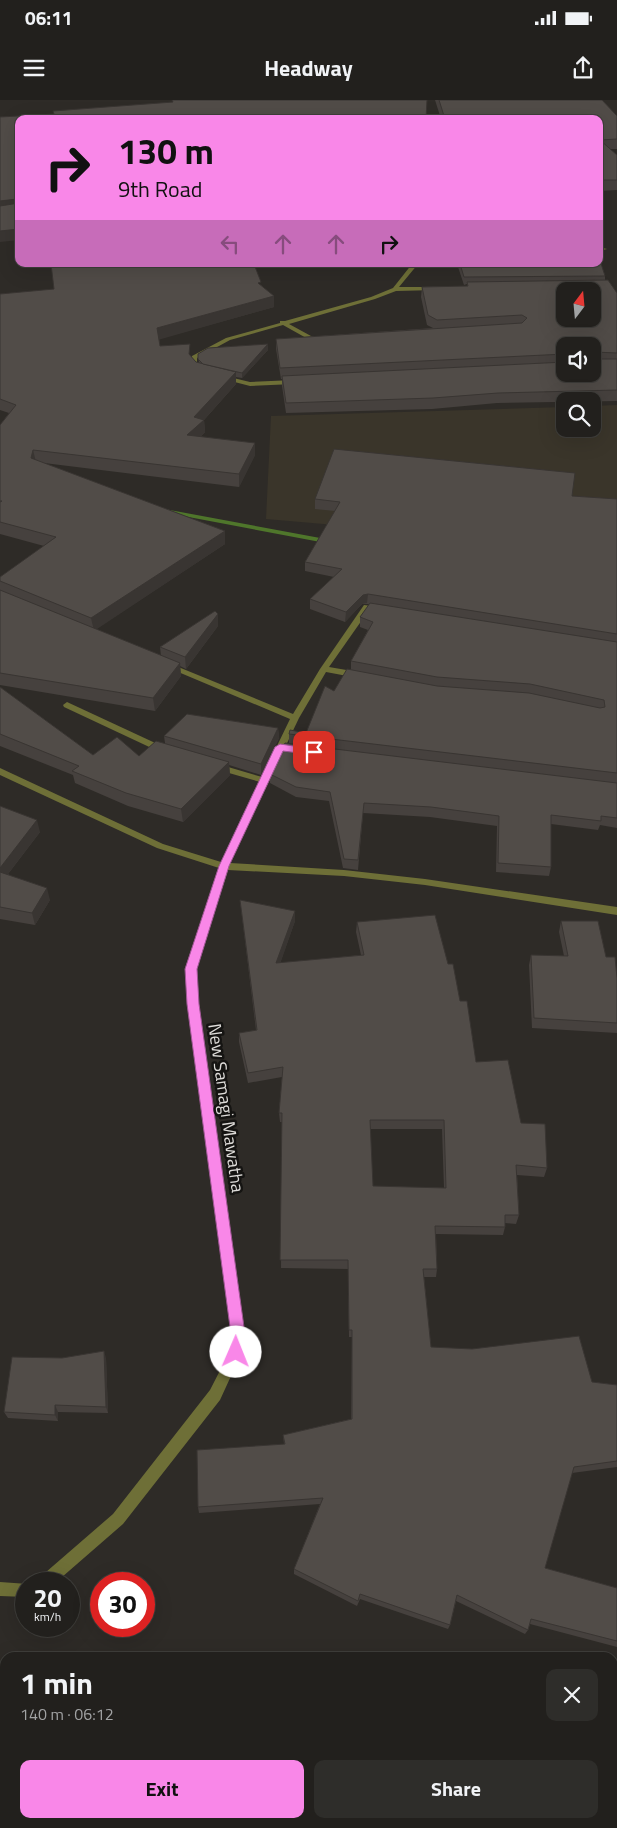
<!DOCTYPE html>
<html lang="en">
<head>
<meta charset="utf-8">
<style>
	:root { --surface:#22201d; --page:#2e2d2a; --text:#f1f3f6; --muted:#a2a3a4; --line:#3f3e3b; --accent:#f987e8 }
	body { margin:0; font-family:"Titillium Web",sans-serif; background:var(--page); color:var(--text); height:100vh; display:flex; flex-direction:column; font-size:19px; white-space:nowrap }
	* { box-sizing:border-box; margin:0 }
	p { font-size:16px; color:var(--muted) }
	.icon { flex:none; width:28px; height:28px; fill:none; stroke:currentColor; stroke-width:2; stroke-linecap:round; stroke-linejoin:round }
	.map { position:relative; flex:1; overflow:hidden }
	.side { position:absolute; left:0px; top:1552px; width:618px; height:176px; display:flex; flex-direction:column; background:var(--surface); border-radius:15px 15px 0 0; box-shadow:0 5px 20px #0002,0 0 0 1px var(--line) }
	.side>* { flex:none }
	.guide { position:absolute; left:15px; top:15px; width:588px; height:152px; border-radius:10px; box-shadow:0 5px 20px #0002,0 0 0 1px var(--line); background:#f987e8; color:#111; overflow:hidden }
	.needle { width:32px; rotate:16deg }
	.tools { position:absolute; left:556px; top:182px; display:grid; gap:10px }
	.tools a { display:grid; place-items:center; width:45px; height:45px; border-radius:10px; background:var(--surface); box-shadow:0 5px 20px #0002,0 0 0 1px var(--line); font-size:25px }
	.speed { position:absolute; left:15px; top:1472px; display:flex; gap:10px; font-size:25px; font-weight:700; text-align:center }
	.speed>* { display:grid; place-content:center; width:65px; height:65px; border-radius:50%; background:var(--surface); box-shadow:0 5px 20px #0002,0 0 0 1px var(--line); line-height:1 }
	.speed small { font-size:12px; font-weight:400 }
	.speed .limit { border:8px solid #d22; background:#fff; color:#111 }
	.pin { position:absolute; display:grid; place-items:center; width:42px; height:42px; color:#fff; margin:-21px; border-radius:10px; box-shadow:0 2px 8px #0006 }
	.me { position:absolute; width:55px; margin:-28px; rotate:1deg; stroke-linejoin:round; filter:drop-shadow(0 0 4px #0008) }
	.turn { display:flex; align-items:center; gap:18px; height:105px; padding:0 20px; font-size:22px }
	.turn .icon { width:65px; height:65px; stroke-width:2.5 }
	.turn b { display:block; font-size:35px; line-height:42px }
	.lanes { display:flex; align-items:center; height:48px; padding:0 20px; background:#0003; justify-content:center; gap:25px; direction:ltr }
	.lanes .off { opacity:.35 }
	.round { display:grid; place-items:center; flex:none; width:52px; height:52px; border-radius:10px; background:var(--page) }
	.headline { display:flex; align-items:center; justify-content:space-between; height:85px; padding:0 20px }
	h1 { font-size:30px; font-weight:700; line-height:38px }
	.button { display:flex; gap:10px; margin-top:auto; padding:10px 20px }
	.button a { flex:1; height:58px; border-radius:10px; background:var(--accent); color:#111; font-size:20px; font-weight:700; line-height:58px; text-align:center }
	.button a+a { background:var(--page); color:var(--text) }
	.status { display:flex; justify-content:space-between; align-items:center; height:35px; padding:0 25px; background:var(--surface); direction:ltr }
	.status svg { height:14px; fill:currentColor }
	header { display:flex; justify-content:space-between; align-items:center; height:65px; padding:0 20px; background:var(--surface); font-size:22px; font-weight:700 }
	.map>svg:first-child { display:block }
	.built { fill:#3a352a }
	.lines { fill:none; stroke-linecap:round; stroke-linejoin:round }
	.stream { fill:#4f762b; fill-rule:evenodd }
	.street { fill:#6e6f37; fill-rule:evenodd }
	.wall { fill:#46413e; fill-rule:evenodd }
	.shaded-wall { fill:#393532 }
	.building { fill:#514c48; stroke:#393532; fill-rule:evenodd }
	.route { fill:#f987e8; stroke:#a25897 }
	.labels { text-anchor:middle; stroke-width:5; stroke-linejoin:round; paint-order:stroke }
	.street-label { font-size:18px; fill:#dedcd9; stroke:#151412 }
</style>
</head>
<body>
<div class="status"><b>06:11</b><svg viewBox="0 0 49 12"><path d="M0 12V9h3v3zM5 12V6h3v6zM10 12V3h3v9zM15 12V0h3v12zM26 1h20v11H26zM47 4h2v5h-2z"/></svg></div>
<header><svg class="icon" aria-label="menu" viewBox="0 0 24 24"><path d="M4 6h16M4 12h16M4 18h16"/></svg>Headway<svg class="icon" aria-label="share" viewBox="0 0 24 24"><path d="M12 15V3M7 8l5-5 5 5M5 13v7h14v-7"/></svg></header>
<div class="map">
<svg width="617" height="1728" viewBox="0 0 617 1728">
	<rect width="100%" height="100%" fill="#2e2b27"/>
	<!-- built -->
	<path class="built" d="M617,305V406L600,448L266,419L271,316L565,307V329H592L593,306Z"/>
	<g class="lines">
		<!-- stream -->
		<path class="stream" d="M159,408L331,440L335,442L331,444L162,412L158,410Z"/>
		<!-- street -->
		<g class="street">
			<path d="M599,147L607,149L599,151Z"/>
			<path d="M412,164H418L399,187H434L436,188V190L396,191L375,199L289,224L311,236L321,238V240L308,239L283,225L230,240L197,258V265L202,271L201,272H197L191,265L192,256L226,238L280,223V221H285L371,197L393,188Z"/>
			<path d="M225,276L250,282L294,280L297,282L294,284L250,286L223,279L222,278Z"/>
			<path d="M364,505L379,507L383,509L379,511L369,510L329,567L358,572L362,575L358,578L326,572L299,618L230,763L344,770L425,779L617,807V815L425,785L344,776L228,770L196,869L198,904L243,1227L242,1252L220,1300L123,1424L54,1484H36L38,1479L113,1414L210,1290L230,1251L231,1227L188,904L186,869L219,768L157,748L0,675V668L163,744L221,762L260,682L215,669L214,667L218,664L262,677L290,619L164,566L168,564H171L293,614L320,569Z"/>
			<path d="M67,602L166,648L167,650L166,652H160L64,607L63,605Z"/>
			<path d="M0,1482L28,1484H26V1497L0,1496Z"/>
		</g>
	</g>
	<!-- wall -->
	<g class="wall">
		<path d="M435,0H602L617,16V49H610L617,55V90L599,91V19H441Z"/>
		<path d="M457,164H599L605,176V180L617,193V301L497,303L432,309L286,313L282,286V279H281L276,249V239L433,228L427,225L421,197L422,187L467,186V184L464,185ZM565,246L592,274H565Z"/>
		<path d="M261,185L274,207L159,239L160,246L190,256L196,262L199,263L198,254L268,250L242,278L236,277V284L204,320L205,332L200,337L255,355L239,387L44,363L225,431V444L96,529L161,556L160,547L218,526L186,569L180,566L181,576L155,611L0,585V477L44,446L0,434V325L9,313L0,310V194Z"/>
		<path d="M572,396L617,399V728L600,725L598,730L551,724V767L549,776L496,772L497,726L430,717L363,713L358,770L343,768L329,701L296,697L270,683V674L289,643V634L306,633L334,591L351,569V561L368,530L360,527V517L370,504H362L345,522L310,509V499L334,477L305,471V462L335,411L315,409V399Z"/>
		<path d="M0,587L93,655L139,656L165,643L164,636L278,628L279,638L261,675L229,665L230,675L183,722L128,706L75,683L73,675L0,646Z"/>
		<path d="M0,706L40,732L8,774L50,800L35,825L0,819Z"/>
		<path d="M240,800L295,821L280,863L361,855L356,832L357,822L448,864L460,901L476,962L521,1023L547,1068L544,1077L517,1075L519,1115L516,1124L505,1123V1127L503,1135L436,1134L437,1169L436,1177H424L431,1247L592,1282L617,1285V1367L572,1373L545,1468L617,1488V1547L530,1524L528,1530L525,1534L456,1501L450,1525L448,1529L360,1499L357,1506L294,1474V1469L320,1404L199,1413L198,1407L284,1344L283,1335L351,1319L352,1237H349L348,1169L281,1168L282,1022H280L279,1013L282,977L248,983L239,942V933L256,930ZM370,1029H442L444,1088L373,1086Z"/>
		<path d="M561,821L606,857L617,878V933L532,928L529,865L531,855L564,856L559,832Z"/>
		<path d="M62,1258H106L108,1313L58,1312V1321L8,1318L4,1312Z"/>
		<path d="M555,1724H612L617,1728H554Z"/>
	</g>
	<!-- shaded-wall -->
	<g class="shaded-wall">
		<path d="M17,99L19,110L0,112V101Z"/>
		<path d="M19,129V140L0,142V131Z"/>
		<path d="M274,196V207L158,240L157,228Z"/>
		<path d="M268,244V250L242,278V273Z"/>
		<path d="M236,272V284L203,321L204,320L205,332L188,347L187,335L194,317Z"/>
		<path d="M255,343V355L239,387V374Z"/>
		<path d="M33,350L36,362L31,358Z"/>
		<path d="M225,431V444L94,531L91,518Z"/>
		<path d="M368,494L367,503L362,504L345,522L346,512L363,495Z"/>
		<path d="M218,514V526L186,569L185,557Z"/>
		<path d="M180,563L181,576L155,611L153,598Z"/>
		<path d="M278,628L279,638L261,675V664Z"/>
		<path d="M229,662L230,675L183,722L181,709Z"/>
		<path d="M37,720L40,732L1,783L0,779V768Z"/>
		<path d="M47,788L50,800L35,825L32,813Z"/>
		<path d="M295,811V821L277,873L276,863Z"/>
		<path d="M104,1251L106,1258L108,1313L106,1307Z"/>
		<path d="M55,1305L58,1312V1321L55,1315Z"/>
		<path d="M34,1724H40L39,1728H33Z"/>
	</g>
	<!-- building -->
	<g class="building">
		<path d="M172,0H427L426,19H19V103L17,99L0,101V17L54,14L53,11L173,2Z"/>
		<path d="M439,0H602L617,16V39L600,40L617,55V80H599V19H445Z"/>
		<path d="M19,103V129L0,131V106Z"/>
		<path d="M599,157L605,176L464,177L460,164H599Z"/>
		<path d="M51,164H254L261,182L258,183L274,196L157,228L160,246L190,244L189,254L196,262L236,272L194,317L204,320L187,335L255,343L239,374L33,350L31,358L225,431L91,518L0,481V477L56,437L0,422V402L2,401H0V325L16,305L0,299V194L54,189Z"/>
		<path d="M608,180L617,193V253L594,252L593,259H617V290L498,293L433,298L286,303L282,276L565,262V274H592V246H565V254L280,268L276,239L522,223L527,218L522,215L437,220L428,215L422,187L468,186L467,182ZM565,191H592V219H565Z"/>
		<path d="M268,244L242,273L203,264L198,259V254L208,248Z"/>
		<path d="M334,349L575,373L572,396L617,399V534L368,494L363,495L346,512L310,499L342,469L305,462L340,402L315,399Z"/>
		<path d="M0,490L180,563L153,598L0,573Z"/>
		<path d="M370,503L617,542V673L289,634L290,630L306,633L325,586L334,591L347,569L437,586L529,593L600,608L605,607L604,600L530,584L437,577L351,561L373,522L360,517Z"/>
		<path d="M215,511L218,514L185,557L160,547Z"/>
		<path d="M0,587L93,655L117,637L139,656L156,641L229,662L181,709L126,693L72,671L79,666L0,634Z"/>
		<path d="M187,614L278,628L261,664L164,636Z"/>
		<path d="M285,643L617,683V718L601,716V721L551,715V767L498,763L499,716L431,707L364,703L358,760L344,759L330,692L296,687L270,674Z"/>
		<path d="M0,706L37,720L0,768Z"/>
		<path d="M0,772L47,788L32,813L0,807Z"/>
		<path d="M240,800L295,811L276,863L364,855L357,822L435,815L448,864H453L460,901H467L476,962L508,960L521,1023L545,1024L547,1068L516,1065L519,1115H505V1127L435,1126L437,1169H423L431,1247L472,1249L579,1236L592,1282L617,1285V1361L574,1367L545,1468L617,1488V1541L531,1519L528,1530L457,1495L450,1525L360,1494L358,1501L294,1469L323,1398L198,1407L197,1350L285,1344L283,1335L352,1319V1230H349L348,1160H280L282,1013H279L283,967L248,973L239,933L257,930ZM370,1020H444L446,1088L373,1086Z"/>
		<path d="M561,821H598L606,857H615L617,878V923L534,918L531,855L568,856Z"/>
		<path d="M104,1251L106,1307L55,1305V1315L4,1312L12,1257L62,1258Z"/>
		<path d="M612,1598L617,1599V1728H558V1724H612Z"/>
		<path d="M0,1604L5,1605V1724H34L33,1728H0Z"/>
		<rect x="384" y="1724" width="108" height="4"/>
	</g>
	<!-- route -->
	<path class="route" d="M280,644L314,649L319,652L314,655L283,651L229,766L197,869L199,904L244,1227L241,1257L236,1259L231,1257L229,1252L230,1227L187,904L185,869L219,766L275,647Z"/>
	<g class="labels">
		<!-- street labels -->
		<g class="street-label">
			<text transform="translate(226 1008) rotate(82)" y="6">New Samagi Mawatha</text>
		</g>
	</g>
</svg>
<div class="tools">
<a><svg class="needle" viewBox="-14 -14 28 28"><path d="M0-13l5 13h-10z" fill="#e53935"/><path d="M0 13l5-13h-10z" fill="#a2a3a4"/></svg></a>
<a><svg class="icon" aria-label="sound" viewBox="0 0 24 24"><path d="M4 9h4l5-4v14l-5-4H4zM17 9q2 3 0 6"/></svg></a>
<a><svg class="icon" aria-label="search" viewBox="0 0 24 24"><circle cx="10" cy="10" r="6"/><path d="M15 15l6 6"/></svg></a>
</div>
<div class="speed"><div>20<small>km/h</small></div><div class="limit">30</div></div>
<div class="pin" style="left:314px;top:652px;background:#d93025"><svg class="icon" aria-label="arrive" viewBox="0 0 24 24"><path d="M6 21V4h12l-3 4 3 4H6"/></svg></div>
<svg class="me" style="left:236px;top:1252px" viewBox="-20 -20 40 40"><circle r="19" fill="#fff"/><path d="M0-13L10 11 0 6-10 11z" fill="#f987e8"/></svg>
<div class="guide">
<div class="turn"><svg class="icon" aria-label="right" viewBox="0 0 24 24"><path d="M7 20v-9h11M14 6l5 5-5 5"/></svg><div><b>130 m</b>9th Road</div></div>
<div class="lanes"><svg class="icon off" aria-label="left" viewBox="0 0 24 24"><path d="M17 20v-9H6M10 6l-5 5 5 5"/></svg><svg class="icon off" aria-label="ahead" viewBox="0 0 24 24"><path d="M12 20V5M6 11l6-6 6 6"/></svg><svg class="icon off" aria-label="ahead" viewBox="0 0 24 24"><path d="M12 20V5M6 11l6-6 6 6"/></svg><svg class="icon" aria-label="right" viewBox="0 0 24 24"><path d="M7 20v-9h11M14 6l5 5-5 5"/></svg></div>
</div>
<section class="side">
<div class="headline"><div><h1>1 min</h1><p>140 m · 06:12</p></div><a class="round"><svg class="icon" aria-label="close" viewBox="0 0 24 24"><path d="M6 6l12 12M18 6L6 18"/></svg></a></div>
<div class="button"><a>Exit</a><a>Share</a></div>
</section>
</div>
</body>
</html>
